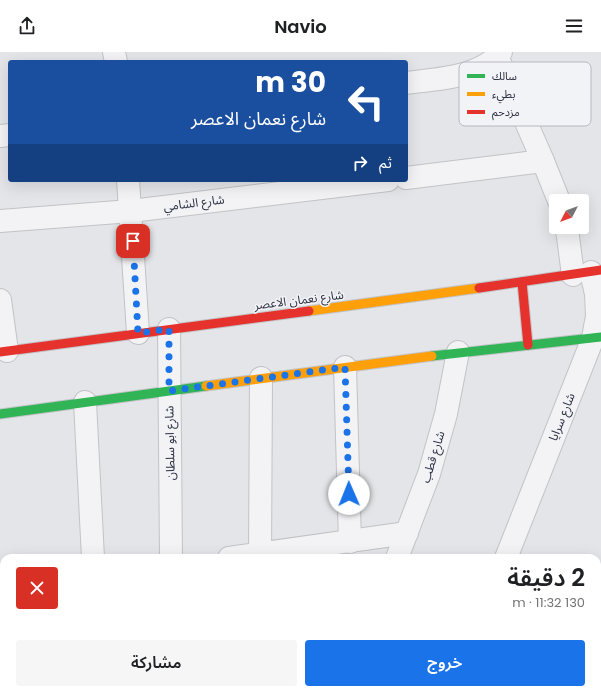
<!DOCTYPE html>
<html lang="ar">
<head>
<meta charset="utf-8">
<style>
	:root { --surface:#fff; --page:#f6f6f6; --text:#202124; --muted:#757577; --accent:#1a73e8 }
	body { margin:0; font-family:Poppins,"Noto Sans Arabic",sans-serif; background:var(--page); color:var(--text); direction:rtl; height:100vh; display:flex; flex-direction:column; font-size:15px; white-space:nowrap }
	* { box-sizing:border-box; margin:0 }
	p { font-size:13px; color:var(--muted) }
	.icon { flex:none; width:22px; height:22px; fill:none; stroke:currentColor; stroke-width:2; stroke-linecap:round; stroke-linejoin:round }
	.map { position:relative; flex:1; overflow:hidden; direction:ltr }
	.panel { position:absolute; left:0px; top:502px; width:601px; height:140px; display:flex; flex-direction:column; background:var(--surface); border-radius:12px 12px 0 0; box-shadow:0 4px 16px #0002; direction:rtl }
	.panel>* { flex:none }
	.guide { position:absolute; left:8px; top:8px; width:400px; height:122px; border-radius:4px; box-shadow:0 4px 16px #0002; direction:rtl; background:#1a4fa0; color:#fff; overflow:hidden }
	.needle { width:26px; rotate:228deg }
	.tools { position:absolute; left:549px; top:142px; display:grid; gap:8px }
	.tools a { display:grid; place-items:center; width:40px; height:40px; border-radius:4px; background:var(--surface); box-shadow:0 4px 16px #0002; font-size:20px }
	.pin { position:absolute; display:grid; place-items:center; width:34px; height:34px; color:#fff; margin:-17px; border-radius:8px; box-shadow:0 2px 6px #0006 }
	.me { position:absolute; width:44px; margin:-22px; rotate:359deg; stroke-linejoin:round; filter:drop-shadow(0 0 3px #0008) }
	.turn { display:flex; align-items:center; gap:14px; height:84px; padding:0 16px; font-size:18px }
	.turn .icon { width:52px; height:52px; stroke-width:2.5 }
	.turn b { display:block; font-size:28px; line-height:34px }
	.then { display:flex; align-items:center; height:38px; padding:0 16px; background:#0003; gap:8px; font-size:15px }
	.round { display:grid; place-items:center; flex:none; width:42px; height:42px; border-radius:4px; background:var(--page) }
	.head { display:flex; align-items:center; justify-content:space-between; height:68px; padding:0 16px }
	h1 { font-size:24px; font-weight:600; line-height:30px }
	.primary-button { display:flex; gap:8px; margin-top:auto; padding:8px 16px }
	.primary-button a { flex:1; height:46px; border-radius:4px; background:var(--accent); color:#fff; font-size:16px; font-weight:600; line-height:46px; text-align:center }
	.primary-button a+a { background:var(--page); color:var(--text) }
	header { display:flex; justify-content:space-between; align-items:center; height:52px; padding:0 16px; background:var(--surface); font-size:18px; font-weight:600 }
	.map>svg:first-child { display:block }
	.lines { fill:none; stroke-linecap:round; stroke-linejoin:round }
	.street-casing { stroke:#c2c3c6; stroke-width:24 }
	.fast-casing { stroke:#c2c3c6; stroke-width:11 }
	.slow-casing { stroke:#c2c3c6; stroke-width:11 }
	.jam-casing { stroke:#c2c3c6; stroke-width:11 }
	.street { stroke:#f3f3f5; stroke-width:22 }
	.fast { stroke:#30b455; stroke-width:9 }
	.slow { stroke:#ff9f0a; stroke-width:9 }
	.jam { stroke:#e5322d; stroke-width:9 }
	.route { stroke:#1a73e8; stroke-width:7; stroke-dasharray:0 12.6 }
	.labels { text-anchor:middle; stroke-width:3; stroke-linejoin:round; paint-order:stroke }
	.street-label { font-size:12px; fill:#2c3040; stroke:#f2f3f7 }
	.key { fill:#f2f3f7; stroke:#b7b8c0; stroke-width:1 }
	.key-label { font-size:11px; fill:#2c3040 }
</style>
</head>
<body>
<header><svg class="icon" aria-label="menu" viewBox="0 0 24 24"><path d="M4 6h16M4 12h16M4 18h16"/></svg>Navio<svg class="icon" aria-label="share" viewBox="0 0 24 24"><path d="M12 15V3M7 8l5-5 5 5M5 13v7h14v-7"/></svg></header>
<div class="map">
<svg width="601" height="642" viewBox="0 0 601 642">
	<rect width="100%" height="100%" fill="#e3e5e8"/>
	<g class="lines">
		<defs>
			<g id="street">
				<path d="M114,0L116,10"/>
				<path d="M497,4L543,109L559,149"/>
				<path d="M406,31C436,27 480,26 501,0"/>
				<path d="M0,84L10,83"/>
				<path d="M406,126L543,109"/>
				<path d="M128,128L138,281"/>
				<path d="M0,169L131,159L388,128"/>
				<path d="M566,175L568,185L573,223"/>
				<path d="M0,248L7,299"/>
				<path d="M169,277L171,506"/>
				<path d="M345,315L350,490"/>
				<path d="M85,350L93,506"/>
				<path d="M229,506L407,481"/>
				<path d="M260,506L261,326"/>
				<path d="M397,506L429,422L446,362L458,300"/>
				<path d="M506,506L593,286L597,264L596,242L591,220"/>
				<path d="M597,623H601"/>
				<path d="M99,638V642"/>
				<path d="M172,642V638"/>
				<path d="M259,642V638"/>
				<path d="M344,642L346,638"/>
			</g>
			<g id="fast">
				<path d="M432,304L601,285"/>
				<path d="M0,362L206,334"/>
			</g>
			<g id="slow">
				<path d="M309,259L479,236"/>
				<path d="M206,334L432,304"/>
			</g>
			<g id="jam">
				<path d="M522,230L528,293"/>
				<path d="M479,236L601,218"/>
				<path d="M0,300L309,259"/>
			</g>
		</defs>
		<!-- street casing -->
		<use href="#street" class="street-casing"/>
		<!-- fast casing -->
		<use href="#fast" class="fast-casing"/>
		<!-- slow casing -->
		<use href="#slow" class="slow-casing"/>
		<!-- jam casing -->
		<use href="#jam" class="jam-casing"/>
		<!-- street -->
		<use href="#street" class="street"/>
		<!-- fast -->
		<use href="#fast" class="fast"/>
		<!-- slow -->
		<use href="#slow" class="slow"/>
		<!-- jam -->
		<use href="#jam" class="jam"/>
	</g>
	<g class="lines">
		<!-- route -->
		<path class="route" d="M133,189L138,281L169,277V339L345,315L349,442"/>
	</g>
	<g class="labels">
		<!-- street labels -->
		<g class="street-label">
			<text transform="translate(194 151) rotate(-7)" y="4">شارع الشامي</text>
			<text transform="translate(299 248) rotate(-7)" y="4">شارع نعمان الاعصر</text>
			<text transform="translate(562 365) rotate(-68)" y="4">شارع سرايا</text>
			<text transform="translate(170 391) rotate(-91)" y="4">شارع ابو سلطان</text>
			<text transform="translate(433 405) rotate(-73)" y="4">شارع قطب</text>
		</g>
	</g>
	<!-- legend -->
	<rect x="459" y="10" width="132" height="64" rx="6" class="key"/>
	<rect x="467" y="22" width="18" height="4" fill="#30b455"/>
	<rect x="467" y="40" width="18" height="4" fill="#ff9f0a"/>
	<rect x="467" y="58" width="18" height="4" fill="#e5322d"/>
	<g class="key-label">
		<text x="492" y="28">سالك</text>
		<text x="492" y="46">بطيء</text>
		<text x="492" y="64">مزدحم</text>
	</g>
</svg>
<div class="tools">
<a><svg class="needle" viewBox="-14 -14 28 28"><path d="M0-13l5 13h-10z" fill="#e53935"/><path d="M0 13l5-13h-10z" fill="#757577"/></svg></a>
</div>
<div class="pin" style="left:133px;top:189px;background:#d93025"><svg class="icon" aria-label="arrive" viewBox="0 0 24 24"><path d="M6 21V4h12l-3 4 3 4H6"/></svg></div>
<svg class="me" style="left:349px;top:442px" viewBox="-20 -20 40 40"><circle r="19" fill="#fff"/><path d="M0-13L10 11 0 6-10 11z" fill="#1a73e8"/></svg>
<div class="guide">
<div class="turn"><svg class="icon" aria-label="left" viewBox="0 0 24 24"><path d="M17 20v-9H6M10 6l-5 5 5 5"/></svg><div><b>30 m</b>شارع نعمان الاعصر</div></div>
<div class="then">ثم<svg class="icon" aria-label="right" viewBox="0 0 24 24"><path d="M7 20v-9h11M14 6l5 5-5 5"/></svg></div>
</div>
<section class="panel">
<div class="head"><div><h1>2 دقيقة</h1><p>130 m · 11:32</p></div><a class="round" style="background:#d93025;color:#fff"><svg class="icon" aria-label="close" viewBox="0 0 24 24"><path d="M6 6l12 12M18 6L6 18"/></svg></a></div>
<div class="primary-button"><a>خروج</a><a>مشاركة</a></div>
</section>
</div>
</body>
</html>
